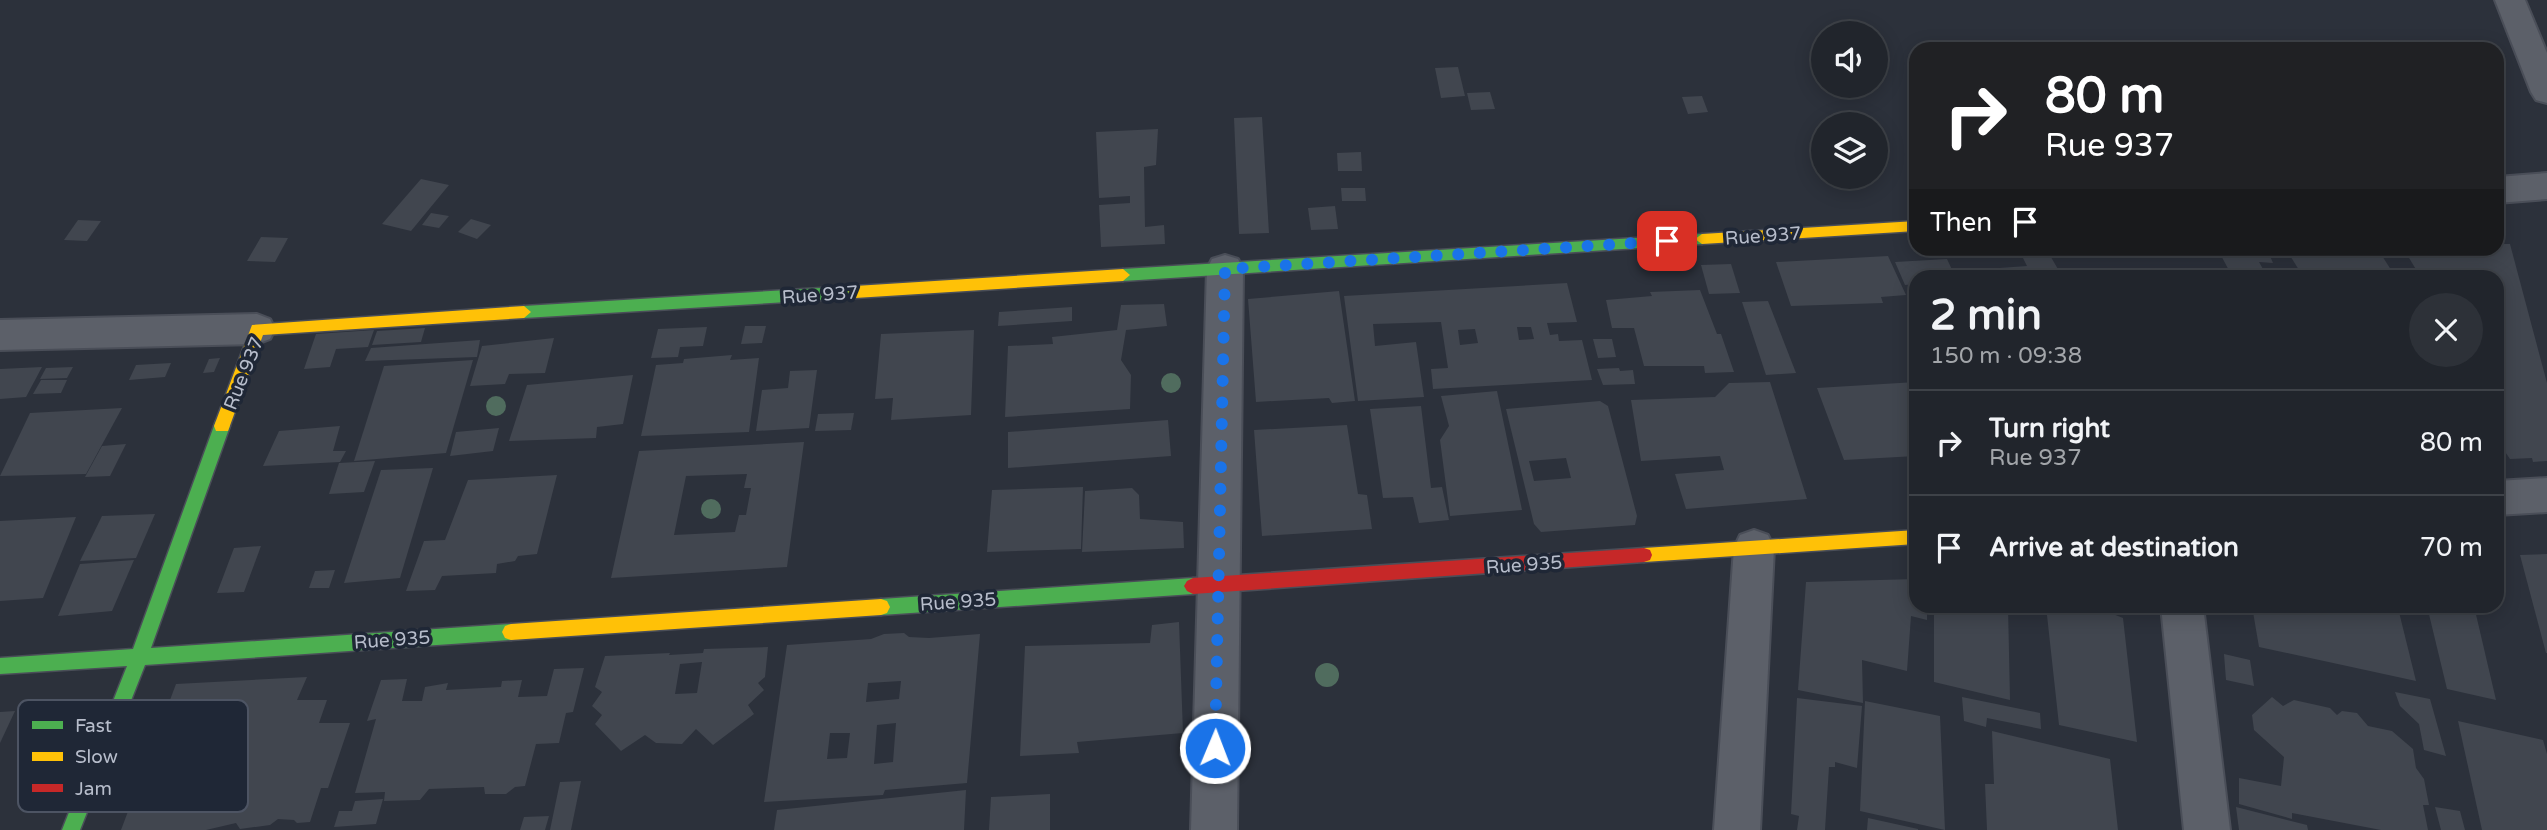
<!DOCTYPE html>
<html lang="en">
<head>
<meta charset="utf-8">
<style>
	:root { --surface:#21252c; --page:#2d3138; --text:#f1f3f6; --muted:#a2a5a9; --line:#3e4248 }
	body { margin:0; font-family:"Varela Round",sans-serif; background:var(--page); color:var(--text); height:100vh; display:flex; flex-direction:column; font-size:26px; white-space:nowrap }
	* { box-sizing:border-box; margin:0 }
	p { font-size:23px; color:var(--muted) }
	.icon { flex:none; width:38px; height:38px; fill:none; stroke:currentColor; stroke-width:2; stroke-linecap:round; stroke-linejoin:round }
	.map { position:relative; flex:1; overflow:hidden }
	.sheet { position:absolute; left:1909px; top:270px; width:595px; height:343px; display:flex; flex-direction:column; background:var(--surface); border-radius:21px; box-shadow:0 4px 18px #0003,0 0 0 2px var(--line) }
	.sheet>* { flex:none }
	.hud { position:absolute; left:1909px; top:42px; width:595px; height:214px; border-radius:21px; box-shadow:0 4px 18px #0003,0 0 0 2px var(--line); background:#202124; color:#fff; overflow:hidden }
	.fabs { position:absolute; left:1811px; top:21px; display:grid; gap:14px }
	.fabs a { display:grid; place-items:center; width:77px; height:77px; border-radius:50%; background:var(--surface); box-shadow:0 4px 18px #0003,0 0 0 2px var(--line); font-size:35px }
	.pin { position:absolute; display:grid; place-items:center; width:60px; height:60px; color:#fff; margin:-30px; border-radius:14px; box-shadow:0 4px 10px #0006 }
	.me { position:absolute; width:77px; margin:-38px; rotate:1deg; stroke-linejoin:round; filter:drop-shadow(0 0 5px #0008) }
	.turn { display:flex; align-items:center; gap:24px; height:147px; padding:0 21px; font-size:32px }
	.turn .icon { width:91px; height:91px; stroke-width:2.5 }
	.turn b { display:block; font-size:49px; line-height:60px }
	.then { display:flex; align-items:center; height:66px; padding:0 21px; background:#0003; gap:14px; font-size:26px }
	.round { display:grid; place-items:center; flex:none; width:74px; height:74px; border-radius:37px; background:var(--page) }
	.overview { display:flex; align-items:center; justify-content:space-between; height:119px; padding:0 21px }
	h1 { font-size:42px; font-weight:800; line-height:52px }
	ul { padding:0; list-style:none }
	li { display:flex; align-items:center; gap:21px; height:105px; padding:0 21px; border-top:2px solid var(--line) }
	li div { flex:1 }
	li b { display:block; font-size:26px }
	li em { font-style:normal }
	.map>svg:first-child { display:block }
	.building { fill:#41464f; fill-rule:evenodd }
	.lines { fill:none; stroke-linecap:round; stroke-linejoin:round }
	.street-casing { stroke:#4a4e58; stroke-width:4 }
	.fast-casing { stroke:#4a4e58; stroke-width:3 }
	.slow-casing { stroke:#4a4e58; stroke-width:3 }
	.jam-casing { stroke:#4a4e58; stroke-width:3 }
	.street { fill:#5c6069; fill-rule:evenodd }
	.fast { fill:#4caf50; fill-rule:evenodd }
	.slow { fill:#ffc107; fill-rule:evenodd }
	.jam { fill:#c62828; fill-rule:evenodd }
	.tree { fill:#506c5e }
	.route { stroke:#1a73e8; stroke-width:12; stroke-dasharray:0 21.6 }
	.labels { text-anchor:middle; stroke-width:7; stroke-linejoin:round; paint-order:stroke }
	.street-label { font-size:19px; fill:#b7bdcb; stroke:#1f2736 }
	.key { fill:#1f2736; stroke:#4d5463; stroke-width:2 }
	.key-label { font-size:19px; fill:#b7bdcb }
</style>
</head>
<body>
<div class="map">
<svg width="2547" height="830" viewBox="0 0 2547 830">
	<rect width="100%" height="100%" fill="#2c313b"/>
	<!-- building -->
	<g class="building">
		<path d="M1458,67L1465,96L1441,98L1435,68Z"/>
		<path d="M1490,92L1495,109L1471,110L1467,93Z"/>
		<path d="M1702,96L1708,112L1688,114L1682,97Z"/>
		<path d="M1262,117L1269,233L1239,234L1234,118Z"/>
		<path d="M1158,129L1156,165L1144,167L1145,227L1164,225L1165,244L1101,247L1099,205L1130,203V196L1099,198L1096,132Z"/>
		<path d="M1361,152L1362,171H1338L1337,153Z"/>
		<path d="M421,179L449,185L411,231L382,224Z"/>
		<path d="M1341,188H1365L1366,201H1342Z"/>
		<path d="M1335,206L1338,229L1311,230L1308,208Z"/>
		<path d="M431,213L449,216L439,228L422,225Z"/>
		<path d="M471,219L491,225L477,239L458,232Z"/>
		<path d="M78,220L101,221L87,241L64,240Z"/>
		<path d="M261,237L288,238L275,262L247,261Z"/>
		<path d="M2497,244H2510L2547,383V461L2533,462L2532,458L2510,459L2497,440V276H2420L2403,248H2497Z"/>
		<path d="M2217,248H2377L2395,276H2328L2324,272L2299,270L2289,254L2270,256L2273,263L2259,262L2267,276H2232Z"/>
		<path d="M2048,252L2062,276H1975L1972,270L2027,266L2021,254Z"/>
		<path d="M1888,256L1906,295L1881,297L1883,303L1791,306L1776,262Z"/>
		<path d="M1947,259L1954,274L1916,276V284L1905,285L1895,262Z"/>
		<path d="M1731,264L1740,293L1709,294L1701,265Z"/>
		<path d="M1567,283L1577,322L1547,323L1550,335L1558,334L1559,341L1582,340L1592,380L1433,389L1431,369L1448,368L1441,322L1373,324L1375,346L1416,342L1424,397L1358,401L1344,296ZM1517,327H1531L1534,339L1519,340ZM1475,329L1478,343L1460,345L1458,330Z"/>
		<path d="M1700,290L1717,334H1721L1734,372L1705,373L1704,366H1644L1634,328H1612L1606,300L1652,296L1650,292Z"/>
		<path d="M1339,291L1355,401L1332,403L1329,398L1256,402L1248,299Z"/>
		<path d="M1768,301L1796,373L1766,375L1742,302Z"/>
		<path d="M1164,304L1167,326L1126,330L1121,360L1131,375L1130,409L1005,417L1008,346L1053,344L1052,337L1117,330L1121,305Z"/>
		<path d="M1072,307V321L998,326L999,312Z"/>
		<path d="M745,326H766L762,343L741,344Z"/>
		<path d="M707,327L703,346L680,347L678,357L651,358L658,329Z"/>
		<path d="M425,328L421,342L372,345L377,331Z"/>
		<path d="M374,330L368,347L336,349L330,367L304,369L316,334Z"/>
		<path d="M974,330L971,415L891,420L893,398L875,399L881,334Z"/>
		<path d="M554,338L545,373L509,374L505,384L470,386L482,346Z"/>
		<path d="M1593,339H1612L1616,357L1598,358Z"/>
		<path d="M480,340L477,357L365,361L371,348Z"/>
		<path d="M732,355L730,360L759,358L749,432L641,436L656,365L683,363L684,359Z"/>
		<path d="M220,358L214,372L203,373L209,359Z"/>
		<path d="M473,360L446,453L354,461L384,366Z"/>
		<path d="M171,363L165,377L129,380L136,365Z"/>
		<path d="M42,367L26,397L0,399V369Z"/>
		<path d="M73,367L67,378L40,379L46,368Z"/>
		<path d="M1619,368L1620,371L1633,370L1635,384L1603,385L1597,369Z"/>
		<path d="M817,370L809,428L756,431L762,390L788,388L790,371Z"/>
		<path d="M633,375L623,424L597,427L596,438L509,441L527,385Z"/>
		<path d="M41,380H67L61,393L33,394Z"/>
		<path d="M1770,382L1807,499L1686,509L1675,474L1724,470L1720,456L1641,461L1631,400L1715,397L1729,383Z"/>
		<path d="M1916,382V456L1844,460L1817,388Z"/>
		<path d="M1497,391L1522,510L1450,516L1440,440L1449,426L1441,396Z"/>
		<path d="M1600,401L1608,406L1637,516L1635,525L1541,532L1534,524L1506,409ZM1566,458L1571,478L1534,481L1529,461Z"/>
		<path d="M1421,406L1431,488L1442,487L1449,520L1419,523L1413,497L1383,498L1370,409Z"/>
		<path d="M122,408L86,474L0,476L30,413Z"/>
		<path d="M854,413L851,430L815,431L818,414Z"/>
		<path d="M1168,420L1171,456L1008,468V432Z"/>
		<path d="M1347,425L1358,494L1367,495L1372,529L1262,536L1254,430Z"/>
		<path d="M340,426L333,451H346L340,462L263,466L279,431Z"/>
		<path d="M499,428L493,451L450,456L456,432Z"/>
		<path d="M804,442L787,567L611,578L639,451ZM747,474L744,488H751L746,515H739L735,532L674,535L686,476Z"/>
		<path d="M126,444L110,476L85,477L102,446Z"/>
		<path d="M375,461L364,492L329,494L339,463Z"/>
		<path d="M433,468L400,578L344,583L381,470Z"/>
		<path d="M557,475L537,554L518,556L515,561L497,564L496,573L442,576L435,590L406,591L424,541L445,540L468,480Z"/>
		<path d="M1083,487L1081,549L987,552L992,490Z"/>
		<path d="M1132,488L1139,495L1140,519L1183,522L1184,548L1082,552L1085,491Z"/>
		<path d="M155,514L136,558L80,561L102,516Z"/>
		<path d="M76,517L43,598L0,601V521Z"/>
		<path d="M261,546L244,592L217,593L234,548Z"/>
		<path d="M2547,554V653H2546L2520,555Z"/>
		<path d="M134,560L112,611L58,616L80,564Z"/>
		<path d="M335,570L329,588H309L315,571Z"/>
		<path d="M1916,579V606H1927V620L1911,616L1907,671L1862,660L1863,703L1798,690L1806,582Z"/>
		<path d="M1934,606H2008L2010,700L1934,682Z"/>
		<path d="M2046,606H2112L2113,614L2123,618L2137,742L2059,725Z"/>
		<path d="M2252,606H2366L2399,612L2416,681L2259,647Z"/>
		<path d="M2427,606H2474L2496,700L2447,689Z"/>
		<path d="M1179,622L1183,733L1077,742L1079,753L1020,756L1025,646L1150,643L1152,625Z"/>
		<path d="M904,633L909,637L929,638L980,634L967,783L885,790L883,795L764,802L787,645L871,639L884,634ZM901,681L899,699L866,702L868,683ZM896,723L893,762L874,764L877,725ZM830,733H850L847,758L827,759Z"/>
		<path d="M768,647L765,677L758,683L764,690L748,705L754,714L713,745L696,729L682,744L656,743L645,735L621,751L595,724L602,715L592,706L602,692L595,687L605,656L670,653L669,655L703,653L704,649ZM702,662L697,693L675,694L680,664Z"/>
		<path d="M2224,654L2250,660L2254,686L2226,680Z"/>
		<path d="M584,668L573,712L566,713L559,743L536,744L525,786L515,787L506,794H485L484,787L429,789L420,800L384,801L385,792L355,793L376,719L367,721L381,680L407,679L402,701H422L425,687L448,683L446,690L501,687L502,681L522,680L518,697L547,696L554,669Z"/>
		<path d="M307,677L297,700H327L319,723H350L328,788H321L310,822L297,823L294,820L278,819L270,825L240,829L236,823L206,830H121L176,684ZM214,734L196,782H181L200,735Z"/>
		<path d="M2395,692L2430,699L2446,756L2424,750L2419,724L2400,706Z"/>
		<path d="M1962,697L2040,713L2041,729L1987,718L1986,727L1964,721Z"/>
		<path d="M2272,697L2283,706L2294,700L2330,708L2337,715L2342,711L2357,713L2368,726L2392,731L2413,749L2416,768L2424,779L2429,805H2423L2428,830H2381L2292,813V819L2239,804V778L2281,786L2284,757L2254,730L2252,715Z"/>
		<path d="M1797,698L1862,706L1857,768L1835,762V767H1829L1825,830H1797L1799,816L1791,814Z"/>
		<path d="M1865,701L1940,716L1945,830L1860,811Z"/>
		<path d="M15,711L0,743V712Z"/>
		<path d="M2458,721L2543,740L2547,754V830H2482Z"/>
		<path d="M1992,731L2110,759L2118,830H1987L1985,784H1994Z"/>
		<path d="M581,781L571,830H550L560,782Z"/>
		<path d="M966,790L964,830H774L777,810Z"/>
		<path d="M1050,794V830H989L991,797Z"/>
		<path d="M383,799L376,824L334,827L339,811H352L355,801Z"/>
		<path d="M2236,807L2307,825L2308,830H2239Z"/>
		<path d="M2435,807L2460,811L2465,830H2441Z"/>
		<path d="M549,816L545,830H520L524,817Z"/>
		<path d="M1868,818L1918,829V830H1867Z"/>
	</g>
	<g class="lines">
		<defs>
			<g id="street">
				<path d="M2495,0H2525L2547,53V103L2536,100L2531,92Z"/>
				<path d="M2547,173V199L2497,203V177Z"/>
				<path d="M1225,255L1238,259L1243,269L1237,830H1191L1207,269L1212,259Z"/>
				<path d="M257,314L270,319L275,329L270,339L257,344L0,350V320Z"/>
				<path d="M2547,478V512L2497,515V481Z"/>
				<path d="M1754,530L1768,535L1774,548L1760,830H1714L1734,548L1740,535Z"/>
				<path d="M2161,606H2203L2230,830H2184Z"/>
			</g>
			<g id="fast">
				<path d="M1702,234L1709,239L1702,244L1123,281L1116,275L1123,269Z"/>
				<path d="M855,286L862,292L855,298L524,318L517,312L524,306Z"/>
				<path d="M222,419L228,421L230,426L151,648L511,624L517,626L520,632L517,638L511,640L145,665L80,830H62L127,666L0,674V658L133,649L214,426L216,421Z"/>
				<path d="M1193,578L1199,581L1202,586L1199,591L1193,594L881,615L875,613L872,607L875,601L881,599Z"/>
			</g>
			<g id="slow">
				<path d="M1916,221V231L1702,244L1695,239L1702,234Z"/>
				<path d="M1123,269L1130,275L1123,281L855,298L848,292L855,286Z"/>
				<path d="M524,306L531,312L524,318L263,335L228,431H216L214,426L252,325Z"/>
				<path d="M1916,530V544L1644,562L1638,560L1636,555L1638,550L1644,548Z"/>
				<path d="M881,599L887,601L890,607L887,613L881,615L511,640L505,638L502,632L505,626L511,624Z"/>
			</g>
			<path id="jam" d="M1644,548L1650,550L1652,555L1650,560L1644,562L1193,594L1187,591L1184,586L1187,581L1193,578Z"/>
		</defs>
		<!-- street casing -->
		<use href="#street" class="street-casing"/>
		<!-- fast casing -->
		<use href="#fast" class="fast-casing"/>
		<!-- slow casing -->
		<use href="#slow" class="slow-casing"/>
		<!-- jam casing -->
		<use href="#jam" class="jam-casing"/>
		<!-- street -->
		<use href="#street" class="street"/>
		<!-- fast -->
		<use href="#fast" class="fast"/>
		<!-- slow -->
		<use href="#slow" class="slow"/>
		<!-- jam -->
		<use href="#jam" class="jam"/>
	</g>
	<!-- trees -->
	<g class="tree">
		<circle cx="1171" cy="383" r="10"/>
		<circle cx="496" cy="406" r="10"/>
		<circle cx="711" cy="509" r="10"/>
		<circle cx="1327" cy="675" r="12"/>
	</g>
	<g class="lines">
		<!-- route -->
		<path class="route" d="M1215,748L1225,269L1667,241"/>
	</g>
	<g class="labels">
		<!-- street labels -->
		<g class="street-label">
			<text transform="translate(1763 235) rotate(-4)" y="7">Rue 937</text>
			<text transform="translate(820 294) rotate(-4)" y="7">Rue 937</text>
			<text transform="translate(243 373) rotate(-68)" y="7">Rue 937</text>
			<text transform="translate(1524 564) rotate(-4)" y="7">Rue 935</text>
			<text transform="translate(958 601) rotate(-4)" y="7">Rue 935</text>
			<text transform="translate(392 639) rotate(-4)" y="7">Rue 935</text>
		</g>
	</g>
	<!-- legend -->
	<rect x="18" y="700" width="230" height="112" rx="10" class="key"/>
	<rect x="32" y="721" width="31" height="8" fill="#4caf50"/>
	<rect x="32" y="752" width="31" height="9" fill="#ffc107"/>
	<rect x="32" y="784" width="31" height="8" fill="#c62828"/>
	<g class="key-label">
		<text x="75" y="732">Fast</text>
		<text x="75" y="763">Slow</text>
		<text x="75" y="795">Jam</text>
	</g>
</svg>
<div class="fabs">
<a><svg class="icon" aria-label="sound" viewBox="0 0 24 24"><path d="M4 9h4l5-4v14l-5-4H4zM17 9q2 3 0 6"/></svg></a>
<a><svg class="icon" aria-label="layers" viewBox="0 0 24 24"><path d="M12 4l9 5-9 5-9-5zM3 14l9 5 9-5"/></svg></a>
</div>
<div class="pin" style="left:1667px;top:241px;background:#d93025"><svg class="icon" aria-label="arrive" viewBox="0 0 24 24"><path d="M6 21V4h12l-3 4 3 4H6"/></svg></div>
<svg class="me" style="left:1215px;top:748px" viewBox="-20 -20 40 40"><circle r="17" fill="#1a73e8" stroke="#fff" stroke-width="3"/><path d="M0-11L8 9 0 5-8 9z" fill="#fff"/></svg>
<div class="hud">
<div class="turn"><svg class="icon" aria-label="right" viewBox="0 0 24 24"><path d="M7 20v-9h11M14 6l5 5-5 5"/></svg><div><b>80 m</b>Rue 937</div></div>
<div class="then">Then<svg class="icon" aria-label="arrive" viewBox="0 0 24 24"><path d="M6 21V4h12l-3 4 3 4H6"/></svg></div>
</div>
<section class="sheet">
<div class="overview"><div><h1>2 min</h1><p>150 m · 09:38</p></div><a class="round"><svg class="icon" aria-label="close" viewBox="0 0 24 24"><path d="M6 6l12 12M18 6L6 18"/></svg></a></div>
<ul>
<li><svg class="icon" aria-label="right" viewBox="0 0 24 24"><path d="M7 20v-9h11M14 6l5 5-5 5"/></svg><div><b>Turn right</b><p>Rue 937</p></div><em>80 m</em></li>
<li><svg class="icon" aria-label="arrive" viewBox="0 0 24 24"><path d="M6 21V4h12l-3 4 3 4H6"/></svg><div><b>Arrive at destination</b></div><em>70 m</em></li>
</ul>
</section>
</div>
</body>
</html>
